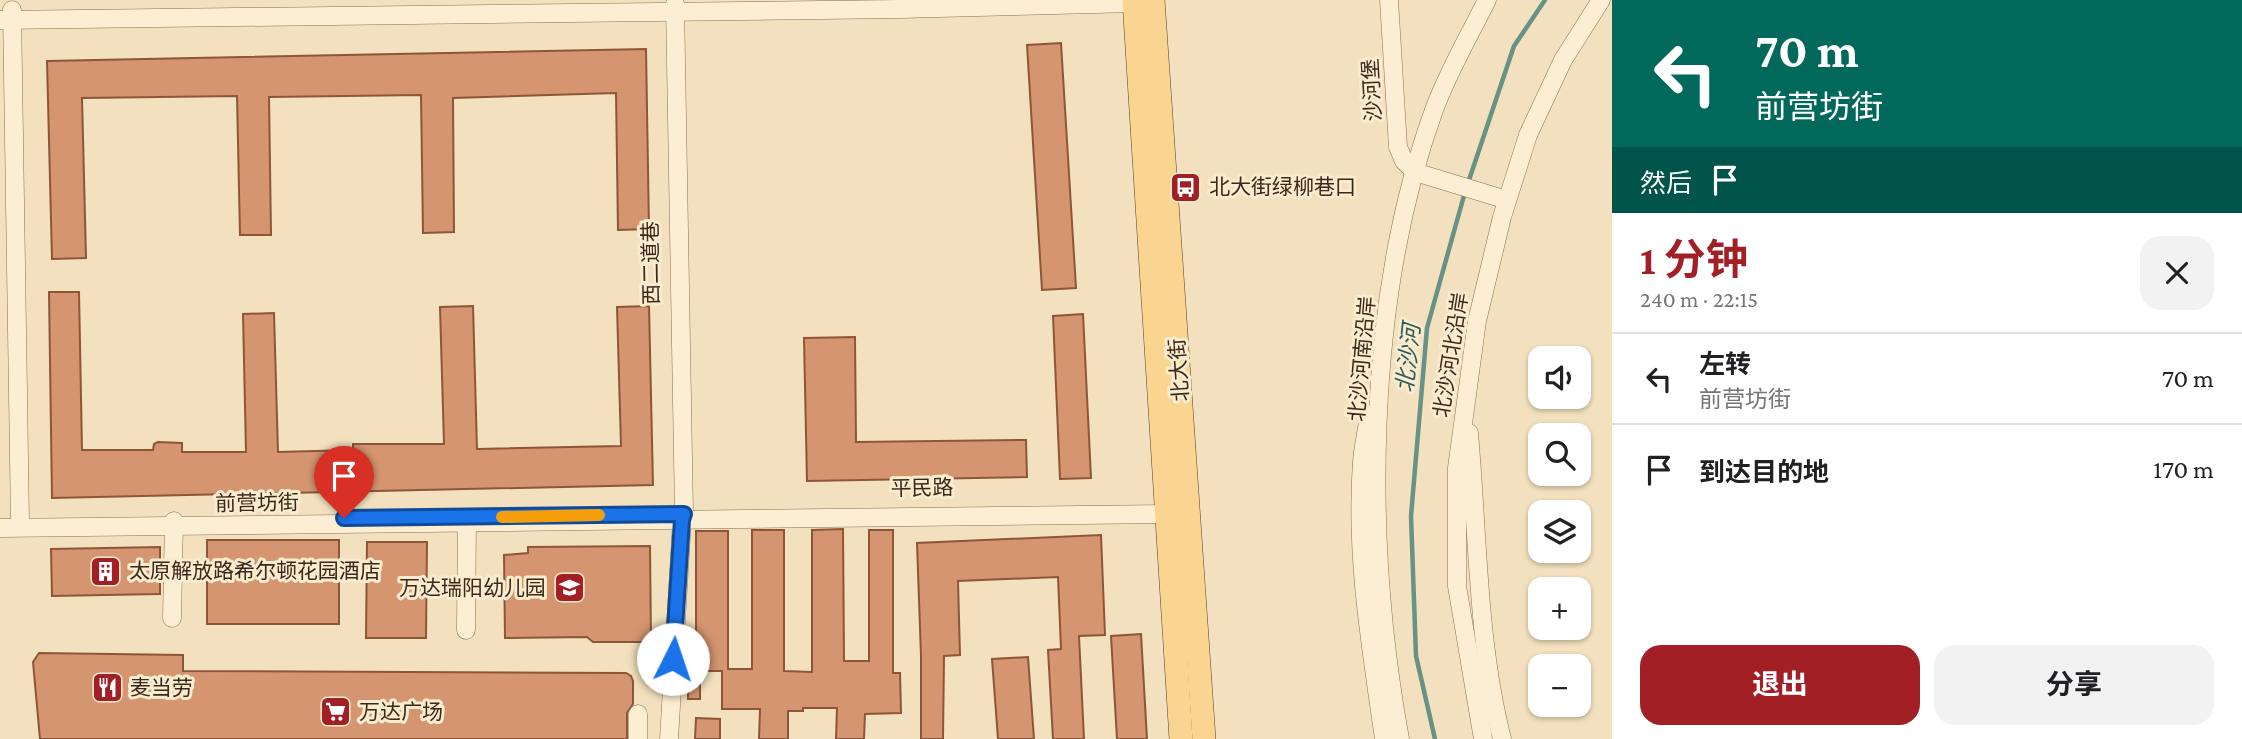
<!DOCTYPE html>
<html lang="zh">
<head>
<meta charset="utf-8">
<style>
	:root { --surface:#fff; --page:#f2f2f2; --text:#202124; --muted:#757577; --line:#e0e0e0; --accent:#a11f25 }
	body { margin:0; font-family:"Crimson Pro","Noto Sans SC",serif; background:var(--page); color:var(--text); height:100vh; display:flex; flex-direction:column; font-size:26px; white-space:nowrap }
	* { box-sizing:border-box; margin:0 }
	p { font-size:23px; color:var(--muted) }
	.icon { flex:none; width:38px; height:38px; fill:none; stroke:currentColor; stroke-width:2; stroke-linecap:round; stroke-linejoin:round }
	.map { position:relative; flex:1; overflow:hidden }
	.details { display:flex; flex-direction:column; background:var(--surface); width:630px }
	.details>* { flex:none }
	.top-card { background:#00695c; color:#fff; overflow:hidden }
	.tools { position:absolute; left:1528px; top:346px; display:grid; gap:14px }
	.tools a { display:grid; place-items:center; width:63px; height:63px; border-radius:14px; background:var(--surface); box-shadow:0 2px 5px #0004; font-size:35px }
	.pin { position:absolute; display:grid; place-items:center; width:60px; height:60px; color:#fff; margin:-72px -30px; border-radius:50% 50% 50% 0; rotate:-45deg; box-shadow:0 0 7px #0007 }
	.pin .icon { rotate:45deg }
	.me { position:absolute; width:77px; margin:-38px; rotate:4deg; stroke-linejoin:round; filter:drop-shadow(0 0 5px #0008) }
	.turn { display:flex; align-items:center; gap:24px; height:147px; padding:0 28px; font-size:32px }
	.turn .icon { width:91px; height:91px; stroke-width:2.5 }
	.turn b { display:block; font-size:49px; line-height:60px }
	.then { display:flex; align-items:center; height:66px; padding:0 28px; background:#0003; gap:14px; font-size:26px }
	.round { display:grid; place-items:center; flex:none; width:74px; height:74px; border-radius:21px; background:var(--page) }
	.headline { display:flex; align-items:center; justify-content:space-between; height:119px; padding:0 28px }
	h1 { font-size:42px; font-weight:700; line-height:52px; color:var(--accent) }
	.cta { display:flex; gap:14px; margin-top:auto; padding:14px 28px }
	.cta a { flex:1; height:80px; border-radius:21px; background:var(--accent); color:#fff; font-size:28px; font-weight:700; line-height:80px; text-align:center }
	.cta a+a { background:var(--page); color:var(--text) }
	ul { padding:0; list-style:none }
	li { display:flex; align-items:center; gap:21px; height:91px; padding:0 28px; border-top:2px solid var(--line) }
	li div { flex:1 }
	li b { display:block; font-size:26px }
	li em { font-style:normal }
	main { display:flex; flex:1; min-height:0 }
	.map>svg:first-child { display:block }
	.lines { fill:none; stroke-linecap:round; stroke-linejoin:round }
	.stream { stroke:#689286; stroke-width:4.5 }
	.building { fill:#d49570; stroke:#8e5638; stroke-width:2 }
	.minor-casing { stroke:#8c7055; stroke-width:19 }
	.major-casing { stroke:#593e2a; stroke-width:24 }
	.minor { stroke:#fceed2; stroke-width:18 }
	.major { stroke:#fad591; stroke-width:23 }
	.route-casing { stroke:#114b97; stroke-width:18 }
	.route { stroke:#1a73e8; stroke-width:12 }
	.slow { stroke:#f59e0b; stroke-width:12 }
	.labels { text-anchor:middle; stroke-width:6; stroke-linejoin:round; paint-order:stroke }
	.street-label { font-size:21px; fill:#3a291b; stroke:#f9ebce }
	.poi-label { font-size:21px; fill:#3a291b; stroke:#f9ebce; text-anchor:start }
	.water-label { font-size:23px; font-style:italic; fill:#295b56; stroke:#f9ebce }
</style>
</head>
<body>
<main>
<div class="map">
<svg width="1612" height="739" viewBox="0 0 1612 739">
	<rect width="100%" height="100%" fill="#f2e0be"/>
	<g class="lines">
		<!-- stream -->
		<g class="stream">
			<path d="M1468,183L1514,46L1545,0"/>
			<path d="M1435,739L1416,656L1411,516L1427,328L1465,192"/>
		</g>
	</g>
	<!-- building -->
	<g class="building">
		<path d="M1061,43L1076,288L1042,290L1027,45Z"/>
		<path d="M646,49L649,229L618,230L616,93L453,98L454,232L423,233L421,95L269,97L271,235H240L237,96L82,98L86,258L52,259L47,61Z"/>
		<path d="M49,292H79L82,450H153L154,444L158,442L182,443V452H246L243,314L274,313L278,452L353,450V444H444L440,307L473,306L477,449L621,446L617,307L649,306L653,485L52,498Z"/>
		<path d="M1083,314L1091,478L1060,479L1053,316Z"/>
		<path d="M855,337L856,442L1026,440L1027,477L807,481L804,338Z"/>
		<path d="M843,529L844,661H869V530H893V673H900L901,713L865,714L864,739H836L837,708H803V711H788V739H759L760,709H722V671H700V699H688L689,659H696V531H728V669H752V530H784V671L812,672V530Z"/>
		<path d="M1101,535L1105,635L1079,636L1084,739H1053L1048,650L1061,649L1058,577L958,581L960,655L944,656L943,739H921V656L917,543Z"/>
		<rect x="207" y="540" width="132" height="84"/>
		<path d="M367,542H427L426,638H366Z"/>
		<path d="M650,546L651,642H593L587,637L505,638L504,555L528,553V547Z"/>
		<path d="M160,547V594L52,596L51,549Z"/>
		<path d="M1141,634L1147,739H1117L1111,636Z"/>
		<path d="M39,653L183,655V671L626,673L631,676L633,681V704L627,713V739H40L33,662Z"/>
		<path d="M1028,657L1034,739H998L992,659Z"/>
		<path d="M696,718L720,719V739H695Z"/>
	</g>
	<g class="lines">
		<defs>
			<g id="minor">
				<path d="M1389,0L1398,147L1404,161L1415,172L1507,200"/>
				<path d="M12,10L20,522L24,527"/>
				<path d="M0,20L900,9L1134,3"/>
				<path d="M1369,415C1367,431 1363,447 1362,462C1355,554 1371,648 1384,739"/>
				<path d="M1469,433C1478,535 1477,640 1502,739"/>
				<path d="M0,528L1166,514"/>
				<path d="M172,618L174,521"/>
				<path d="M466,630L467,518"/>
				<path d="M638,714V739"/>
				<path d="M669,739L682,520L684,514L675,4"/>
				<path d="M1400,739C1364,542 1365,300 1434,110C1448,72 1469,36 1487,0"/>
				<path d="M1483,739L1457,586V468L1477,321L1502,217L1528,135L1563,60L1601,0"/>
			</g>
			<g id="major">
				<path d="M1134,0L1181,739"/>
				<path d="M1153,0L1204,739"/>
			</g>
		</defs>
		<!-- minor casing -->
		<use href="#minor" class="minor-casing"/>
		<!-- major casing -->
		<use href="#major" class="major-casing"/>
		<!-- minor -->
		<use href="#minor" class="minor"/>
		<!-- major -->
		<use href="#major" class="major"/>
	</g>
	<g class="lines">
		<defs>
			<path id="route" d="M344,518L684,514L682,520L673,659"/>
		</defs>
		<!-- route casing -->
		<use href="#route" class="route-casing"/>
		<!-- route -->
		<use href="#route" class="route"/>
		<!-- slow -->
		<path class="slow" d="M502,517L599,515"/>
	</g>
	<!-- icons -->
	<defs>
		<symbol id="bus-square" viewBox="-11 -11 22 22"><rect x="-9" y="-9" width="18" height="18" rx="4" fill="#a11f25" stroke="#f9ebce"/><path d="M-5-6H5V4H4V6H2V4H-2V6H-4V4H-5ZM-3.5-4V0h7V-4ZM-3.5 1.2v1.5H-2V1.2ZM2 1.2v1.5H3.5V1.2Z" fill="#fff"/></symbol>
		<symbol id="building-square" viewBox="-11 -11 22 22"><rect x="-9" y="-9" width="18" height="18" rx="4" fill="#a11f25" stroke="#f9ebce"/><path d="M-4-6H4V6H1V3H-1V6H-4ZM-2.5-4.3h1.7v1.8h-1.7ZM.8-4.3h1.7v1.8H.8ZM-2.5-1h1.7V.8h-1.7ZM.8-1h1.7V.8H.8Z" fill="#fff"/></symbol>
		<symbol id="school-square" viewBox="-11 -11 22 22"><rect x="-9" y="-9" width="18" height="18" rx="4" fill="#a11f25" stroke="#f9ebce"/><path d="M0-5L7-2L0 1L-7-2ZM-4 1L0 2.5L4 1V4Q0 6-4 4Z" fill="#fff"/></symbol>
		<symbol id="restaurant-square" viewBox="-11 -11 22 22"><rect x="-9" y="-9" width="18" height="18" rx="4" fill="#a11f25" stroke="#f9ebce"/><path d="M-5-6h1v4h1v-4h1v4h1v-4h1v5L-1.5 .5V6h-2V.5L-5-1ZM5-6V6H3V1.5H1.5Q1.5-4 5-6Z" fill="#fff"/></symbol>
		<symbol id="supermarket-square" viewBox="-11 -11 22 22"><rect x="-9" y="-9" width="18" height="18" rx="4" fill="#a11f25" stroke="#f9ebce"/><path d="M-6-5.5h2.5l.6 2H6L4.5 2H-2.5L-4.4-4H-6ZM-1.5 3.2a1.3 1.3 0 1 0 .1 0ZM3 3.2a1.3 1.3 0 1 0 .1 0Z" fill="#fff"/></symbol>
	</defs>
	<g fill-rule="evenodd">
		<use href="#bus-square" x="1168" y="170" width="35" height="35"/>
		<use href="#building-square" x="88" y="554" width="35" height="35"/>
		<use href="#school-square" x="552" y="570" width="35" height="35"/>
		<use href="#restaurant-square" x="90" y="670" width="35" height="35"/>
		<use href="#supermarket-square" x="318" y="694" width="35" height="35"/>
	</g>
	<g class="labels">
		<!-- street labels -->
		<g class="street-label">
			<text transform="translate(1372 90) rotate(-93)" y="7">沙河堡</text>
			<text transform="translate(651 263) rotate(-91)" y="7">西二道巷</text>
			<text transform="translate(1451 355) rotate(-81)" y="7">北沙河北沿岸</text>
			<text transform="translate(1362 359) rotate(-85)" y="7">北沙河南沿岸</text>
			<text transform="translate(1179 370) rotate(-94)" y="7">北大街</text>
			<text transform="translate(922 488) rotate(-1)" y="7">平民路</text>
			<text transform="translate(257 503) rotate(-1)" y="7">前营坊街</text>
		</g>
		<!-- poi labels -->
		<g class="poi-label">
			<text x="1209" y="194">北大街绿柳巷口</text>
			<text x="129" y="578">太原解放路希尔顿花园酒店</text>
			<text x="546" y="595" text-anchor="end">万达瑞阳幼儿园</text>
			<text x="130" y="695">麦当劳</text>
			<text x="359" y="719">万达广场</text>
		</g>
		<!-- water labels -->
		<g class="water-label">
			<text transform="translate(1408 358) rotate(-84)" y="8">北沙河</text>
		</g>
	</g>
</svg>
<div class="tools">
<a><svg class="icon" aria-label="sound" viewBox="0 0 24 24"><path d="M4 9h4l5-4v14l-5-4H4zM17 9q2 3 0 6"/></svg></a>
<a><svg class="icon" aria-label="search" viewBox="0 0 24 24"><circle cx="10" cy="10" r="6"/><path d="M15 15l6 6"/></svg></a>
<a><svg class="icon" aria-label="layers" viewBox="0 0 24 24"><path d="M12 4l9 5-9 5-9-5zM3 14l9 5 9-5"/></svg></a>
<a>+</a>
<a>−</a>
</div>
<div class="pin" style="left:344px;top:518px;background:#d93025"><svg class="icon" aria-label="arrive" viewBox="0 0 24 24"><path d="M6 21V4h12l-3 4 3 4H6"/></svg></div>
<svg class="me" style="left:673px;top:659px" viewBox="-20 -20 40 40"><circle r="19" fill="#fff"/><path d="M0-13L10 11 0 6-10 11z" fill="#1a73e8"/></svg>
</div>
<section class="details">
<div class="top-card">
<div class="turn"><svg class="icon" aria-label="left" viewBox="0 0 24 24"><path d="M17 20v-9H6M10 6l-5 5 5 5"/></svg><div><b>70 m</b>前营坊街</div></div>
<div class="then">然后<svg class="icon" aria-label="arrive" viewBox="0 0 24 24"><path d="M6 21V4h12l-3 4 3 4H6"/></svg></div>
</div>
<div class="headline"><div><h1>1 分钟</h1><p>240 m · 22:15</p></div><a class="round"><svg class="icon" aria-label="close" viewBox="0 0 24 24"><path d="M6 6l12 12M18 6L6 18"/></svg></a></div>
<ul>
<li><svg class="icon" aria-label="left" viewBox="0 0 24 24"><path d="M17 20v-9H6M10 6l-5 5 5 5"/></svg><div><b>左转</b><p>前营坊街</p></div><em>70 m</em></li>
<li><svg class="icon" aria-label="arrive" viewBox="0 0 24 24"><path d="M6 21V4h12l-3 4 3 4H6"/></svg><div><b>到达目的地</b></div><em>170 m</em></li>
</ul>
<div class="cta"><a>退出</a><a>分享</a></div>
</section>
</main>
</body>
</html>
